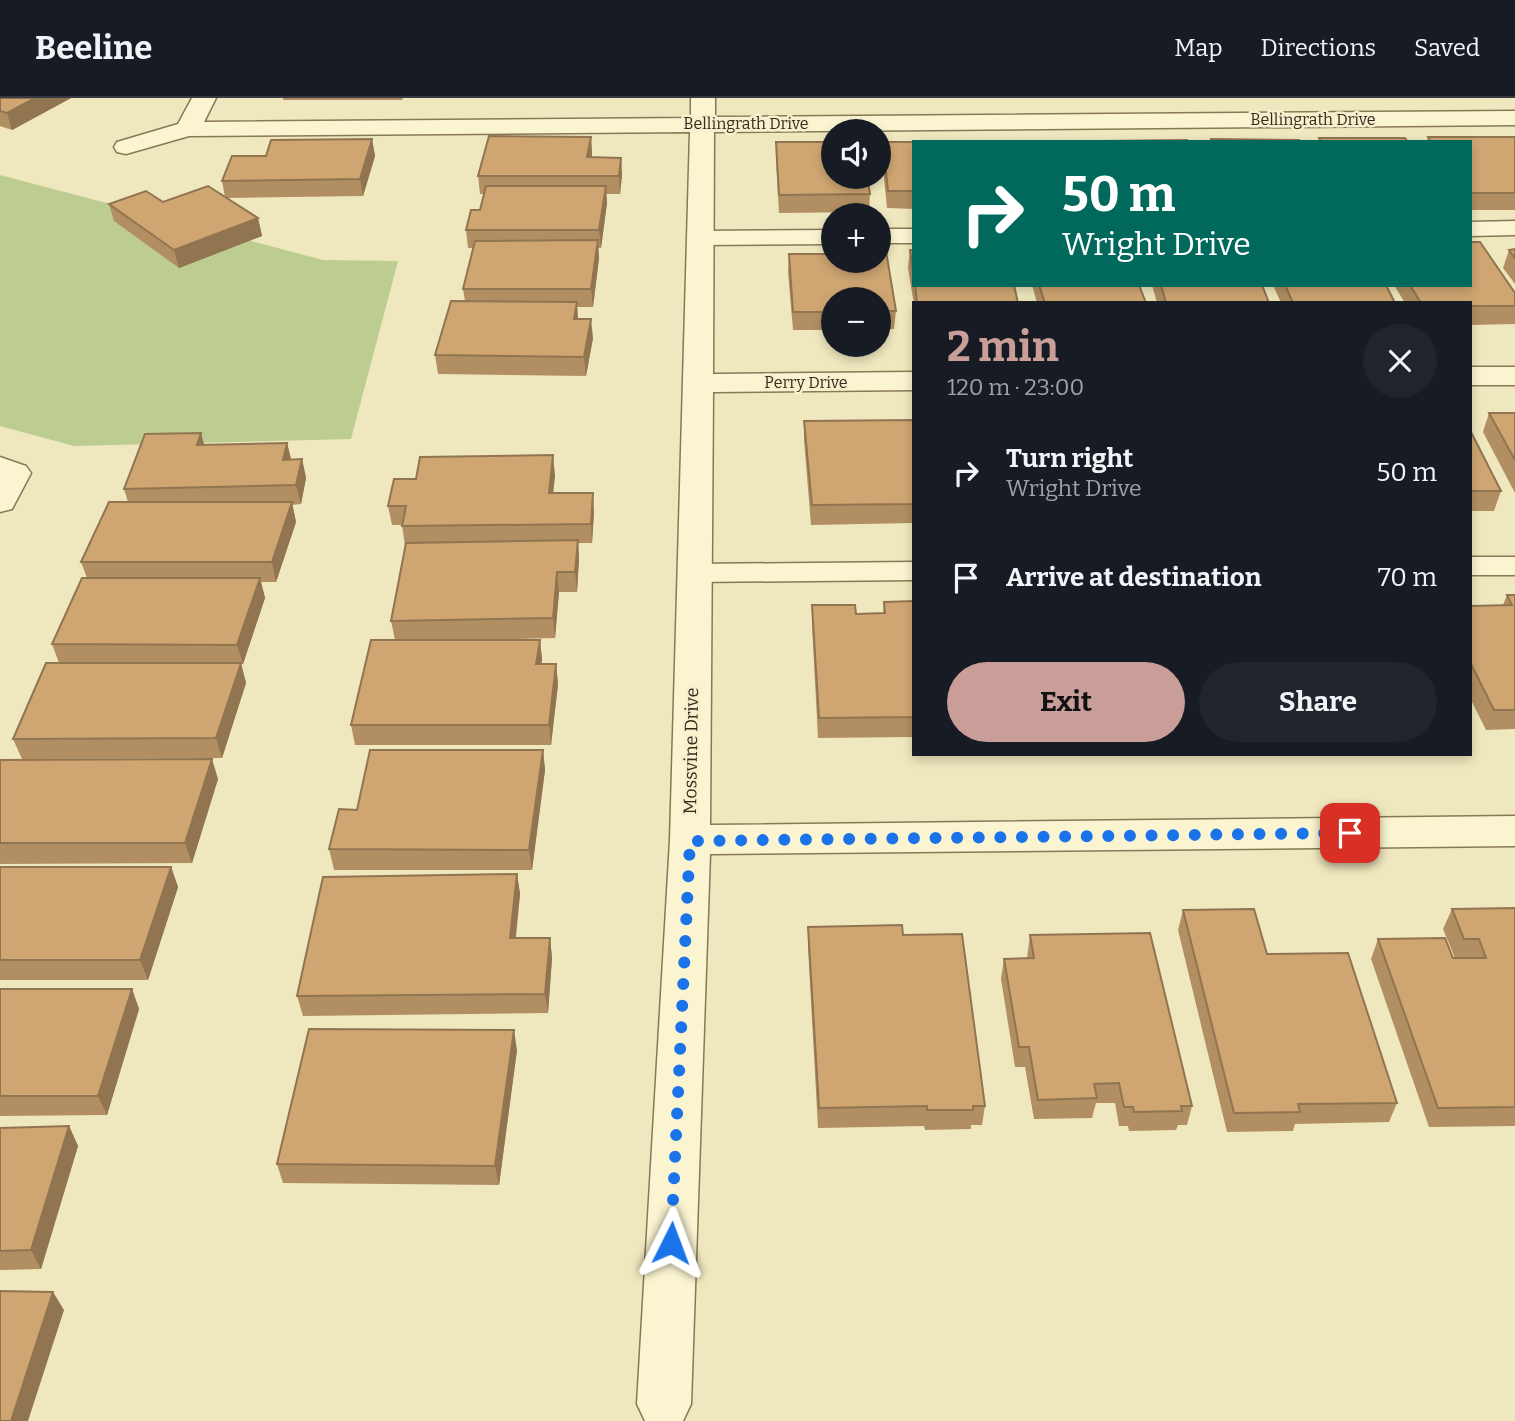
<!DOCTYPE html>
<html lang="en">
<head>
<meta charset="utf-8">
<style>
	:root { --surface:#171b24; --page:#20242c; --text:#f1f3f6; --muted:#9ea1a6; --line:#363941; --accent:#c99e98 }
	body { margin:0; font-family:Bitter,serif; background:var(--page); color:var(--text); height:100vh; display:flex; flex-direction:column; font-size:26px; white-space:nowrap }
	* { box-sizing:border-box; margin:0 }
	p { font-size:23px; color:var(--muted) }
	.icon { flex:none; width:38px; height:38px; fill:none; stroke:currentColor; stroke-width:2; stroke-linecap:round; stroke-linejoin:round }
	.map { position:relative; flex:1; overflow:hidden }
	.details { position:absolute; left:912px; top:203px; width:560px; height:455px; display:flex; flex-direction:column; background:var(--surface); border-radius:0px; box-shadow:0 4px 10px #0003 }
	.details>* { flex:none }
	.top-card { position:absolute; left:912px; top:42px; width:560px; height:147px; border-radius:0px; box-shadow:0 4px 10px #0003; background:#00695c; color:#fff; overflow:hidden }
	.buttons { position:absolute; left:821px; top:21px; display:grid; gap:14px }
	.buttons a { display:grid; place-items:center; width:70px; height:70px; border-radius:50%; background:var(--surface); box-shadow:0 4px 10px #0003; font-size:35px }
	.pin { position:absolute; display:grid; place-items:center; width:60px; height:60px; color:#fff; margin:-30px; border-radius:14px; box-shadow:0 4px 10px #0006 }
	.me { position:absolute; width:77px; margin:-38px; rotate:3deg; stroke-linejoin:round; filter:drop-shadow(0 0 5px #0008) }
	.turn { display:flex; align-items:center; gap:24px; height:147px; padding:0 35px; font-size:32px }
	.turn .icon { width:91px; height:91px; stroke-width:2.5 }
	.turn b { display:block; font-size:49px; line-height:60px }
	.round { display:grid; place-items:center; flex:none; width:74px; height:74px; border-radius:37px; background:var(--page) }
	.overview { display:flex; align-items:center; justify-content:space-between; height:119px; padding:0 35px }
	h1 { font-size:42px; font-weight:700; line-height:52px; color:var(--accent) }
	.button { display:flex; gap:14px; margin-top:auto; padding:14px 35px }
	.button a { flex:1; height:80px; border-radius:42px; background:var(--accent); color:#111; font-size:28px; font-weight:700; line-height:80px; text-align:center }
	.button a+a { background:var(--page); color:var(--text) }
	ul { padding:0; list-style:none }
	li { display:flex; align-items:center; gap:21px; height:105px; padding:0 35px }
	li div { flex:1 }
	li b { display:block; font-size:26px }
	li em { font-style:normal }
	header { display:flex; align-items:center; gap:42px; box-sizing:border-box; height:98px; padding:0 35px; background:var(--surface); border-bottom:2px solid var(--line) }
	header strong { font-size:33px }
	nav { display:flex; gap:38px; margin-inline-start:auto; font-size:24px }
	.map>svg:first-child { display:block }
	.green { fill:#bdcd92 }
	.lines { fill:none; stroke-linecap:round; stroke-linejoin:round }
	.lane-casing { stroke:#887856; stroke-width:3 }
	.street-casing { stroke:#887856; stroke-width:3 }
	.lane { fill:#faf4d1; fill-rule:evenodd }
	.street { fill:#faf4d1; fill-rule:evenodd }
	.wall { fill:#b28f62 }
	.shaded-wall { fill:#917450 }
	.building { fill:#cfa672; stroke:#917450; stroke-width:2 }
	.route { stroke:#1a73e8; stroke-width:12; stroke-dasharray:0 21.6 }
	.labels { text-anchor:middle; stroke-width:5; stroke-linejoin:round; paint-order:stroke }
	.far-street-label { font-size:16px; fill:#362c1b; stroke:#f6f0ce }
	.street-label { font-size:18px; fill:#362c1b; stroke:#f6f0ce }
</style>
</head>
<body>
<header>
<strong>Beeline</strong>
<nav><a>Map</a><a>Directions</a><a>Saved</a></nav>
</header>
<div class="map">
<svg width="1515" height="1323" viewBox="0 0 1515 1323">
	<rect width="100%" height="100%" fill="#efe8be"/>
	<!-- green -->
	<path class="green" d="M0,77L323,162L398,163L351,341L74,348L0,328Z"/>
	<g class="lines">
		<defs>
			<g id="lane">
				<path d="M1515,123V137L1470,138V124Z"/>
				<rect x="878" y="131" width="36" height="14"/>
				<path d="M833,132V146L700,147L689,140L700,133Z"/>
				<rect x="1470" y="459" width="45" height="18"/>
				<path d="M914,464V482L695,484L685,481L680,475L685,469L695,466Z"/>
			</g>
			<g id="street">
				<path d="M192,0H216L204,24L691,20V0H715V19L1515,13V27L714,34L713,276L914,274V292L713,294L710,727L1515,718V748L710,756L691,1306L683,1323H645L637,1306L670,742L690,34L189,38L126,56L117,54L114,49L117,44L178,26Z"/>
				<rect x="1470" y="269" width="45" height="18"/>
				<path d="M0,359L26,368L31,375L12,411L0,414Z"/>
			</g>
		</defs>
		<!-- lane casing -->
		<use href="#lane" class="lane-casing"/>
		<!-- street casing -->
		<use href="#street" class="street-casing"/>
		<!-- lane -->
		<use href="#lane" class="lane"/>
		<!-- street -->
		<use href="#street" class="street"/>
	</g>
	<!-- wall -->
	<g class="wall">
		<path d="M0,0H71L12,32L0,28Z"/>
		<path d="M283,0H403L402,2H283Z"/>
		<path d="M591,39L592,59L621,60L622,77L620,96H606L607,105L601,150H598L599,160L593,209H577L578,221L593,240L586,278L438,276L435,257L465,203L463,191L473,150H468L466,132L480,112L484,96H480L478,78Z"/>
		<path d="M1428,39H1515V112H1470V44H1427Z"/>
		<path d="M372,41L375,58L363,98L227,100L258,120L262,138L179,170L114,123L109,106L163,104L225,99L222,83L266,58Z"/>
		<path d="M776,44L870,96L869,114L779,115L776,62Z"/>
		<path d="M883,44H914V111L887,110L882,61Z"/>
		<path d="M1515,151V186L1503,170L1509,152Z"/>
		<path d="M910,152H914V187H1014L1018,205H914V207L908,170Z"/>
		<path d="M789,156L833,163L896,213L894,231H878V201H833V232H793L788,174Z"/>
		<path d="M1032,187H1139L1146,205H1037Z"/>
		<path d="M1152,187H1262L1269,205H1157Z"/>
		<path d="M1273,187H1386L1395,205H1281Z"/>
		<path d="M1394,187H1470L1515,195V226L1470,227V205H1405Z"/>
		<path d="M1489,315H1515V395L1483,334Z"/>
		<path d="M914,322V425L811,427L804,342V323Z"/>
		<path d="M1470,332L1501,393L1494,413H1470Z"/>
		<path d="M201,335L204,347L287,345L291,361H302L306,380L301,406L292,407L296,424L276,484H261L265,500L243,566H241L246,585L222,660L22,661L13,641L59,565L52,546L87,480L81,464L128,404L124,391Z"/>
		<path d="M555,377L553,395L594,414L592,445H578L579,461L577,494H559L555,540L478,542H540L542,562L541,566H556L558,586L551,647H355L351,627L395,542L391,523L405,448L402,427H392L388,408L416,381Z"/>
		<path d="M1507,497H1515V631L1486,632L1470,600V508L1503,507Z"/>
		<path d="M914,503V639L818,640L812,527V507L856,516L883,515L884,504Z"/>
		<path d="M543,652L545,672L532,772H334L329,751L357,712Z"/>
		<path d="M0,662L218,681L192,765L0,766Z"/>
		<path d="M0,769H171L178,789L148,882H0Z"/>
		<path d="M517,776L520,796L516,840H550L552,860L548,915L303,918L297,898Z"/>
		<path d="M1515,810V1028L1429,1029L1371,861L1378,841L1455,860L1443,831L1452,811Z"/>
		<path d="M1183,812L1267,856L1397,1005L1389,1024L1295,1026L1293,1033L1227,1034L1178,832Z"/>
		<path d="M808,829L903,837L985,1008L982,1027H971V1031L925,1032L924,1028L818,1030L808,849Z"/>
		<path d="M1030,837L1192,1008L1187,1027H1178L1176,1032L1129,1033L1128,1028H1119L1115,1005H1096L1092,1020L1034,1021L1025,969H1015L1001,881L1004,861L1027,860Z"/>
		<path d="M0,891H132L139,911L107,1017L0,1018Z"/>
		<path d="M517,952L499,1087L283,1085L277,1066Z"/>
		<path d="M69,1028L78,1048L41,1171L0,1172V1030Z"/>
	</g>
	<!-- shaded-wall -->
	<g class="shaded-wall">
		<path d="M35,0H71L12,32L7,15Z"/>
		<path d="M591,39L592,56L589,77L587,59Z"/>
		<path d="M372,41L375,58L363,98L360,81Z"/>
		<path d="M621,60L622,77L620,96L619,78Z"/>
		<path d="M606,88L607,105L601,150L599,132Z"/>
		<path d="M258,120L262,138L179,170L174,152Z"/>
		<path d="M598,142L599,160L593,209L591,191Z"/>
		<path d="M577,204L578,223L574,221Z"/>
		<path d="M591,221L593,240L586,278L584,259Z"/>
		<path d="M201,335L206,354L197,347Z"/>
		<path d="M287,345L292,365L283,362Z"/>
		<path d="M553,357L555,377L551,415L549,395Z"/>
		<path d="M302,361L306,380L301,406L296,387Z"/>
		<path d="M593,395L594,414L592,445L591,426Z"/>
		<path d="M292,404L296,424L276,484L272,464Z"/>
		<path d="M578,442L579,461L577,494L575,474Z"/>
		<path d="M557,474L559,494L555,540L553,520Z"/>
		<path d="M260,480L265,500L243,566L237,547Z"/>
		<path d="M540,542L542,562L538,586L536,566Z"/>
		<path d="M241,565L246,585L222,660L216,640Z"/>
		<path d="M556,566L558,586L551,647L549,627Z"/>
		<path d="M543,652L545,672L532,772L529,752Z"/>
		<path d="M212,661L218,681L192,765L185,745Z"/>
		<path d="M171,769L178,789L148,882L140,862Z"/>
		<path d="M517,776L520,796L513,860L510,840Z"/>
		<path d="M550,840L552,860L548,915L545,896Z"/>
		<path d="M132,891L139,911L107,1017L98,998Z"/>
		<path d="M514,932L517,952L499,1087L495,1068Z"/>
		<path d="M69,1028L78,1048L41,1171L31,1152Z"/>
		<path d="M53,1194L64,1212L28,1323H11Z"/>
	</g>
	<!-- building -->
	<g class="building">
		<path d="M0,0H35L7,15L0,13Z"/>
		<path d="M489,38L591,39L587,59L621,60L619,78H478Z"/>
		<path d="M1428,39H1515V95H1470V44H1431Z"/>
		<path d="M1319,40H1405L1408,44H1321Z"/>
		<path d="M372,41L360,81L222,83L232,58H266L271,42Z"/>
		<path d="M1211,41L1299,42L1300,44H1212Z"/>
		<path d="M1187,42L1188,44L1100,43Z"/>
		<path d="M776,44H833V79H867L870,96L779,97Z"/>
		<path d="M883,44H950H914V93H888Z"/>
		<path d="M208,88L258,120L174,152L109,106L146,93L163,104Z"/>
		<path d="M486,88H606L599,132H466L471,112H480Z"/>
		<path d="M598,142L591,191H463L475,143Z"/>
		<path d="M1470,144H1480L1515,195V208H1470V205H1421L1410,187H1470Z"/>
		<path d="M878,147H885L896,213H878V201H833V214H793L789,156H833V163H878Z"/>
		<path d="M1515,151V160L1509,152Z"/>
		<path d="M910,152H914V180Z"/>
		<path d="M915,187H1014L1018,205H917Z"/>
		<path d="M1039,187H1139L1146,205H1045Z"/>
		<path d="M1161,187H1262L1269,205H1166Z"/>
		<path d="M1285,187H1386L1395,205H1293Z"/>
		<path d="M451,203L577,204L574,221H591L584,259L435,257Z"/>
		<path d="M1489,315H1515V362Z"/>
		<path d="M914,322V406L812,407L804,323Z"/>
		<path d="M1470,332L1501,393H1470Z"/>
		<path d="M201,335L197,347L287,345L283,362L302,361L296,387L124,391L145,336Z"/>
		<path d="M553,357L549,395H593L591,426L402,428L406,408H388L394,381H416L420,359Z"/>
		<path d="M109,404H292L272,464H81Z"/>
		<path d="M578,442L575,474H557L553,520L391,523L406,445Z"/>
		<path d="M82,480H260L237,547L52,546Z"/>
		<path d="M1507,497H1515V612H1494L1470,564V508L1512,507Z"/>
		<path d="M914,503V619L819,620L812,507H855L856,516L885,515L884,504Z"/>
		<path d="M371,542H540L536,566H556L549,627H351Z"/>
		<path d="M46,565H241L216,640L13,641Z"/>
		<path d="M370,652H543L529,752L329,751L339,711L357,712Z"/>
		<path d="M212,661L185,745H0V662Z"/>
		<path d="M0,769H171L140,862H0Z"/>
		<path d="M517,776L510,840H550L545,896L297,898L323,779Z"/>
		<path d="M1515,810V1009L1438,1010L1378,841L1445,840L1453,860H1486L1479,841H1464L1452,811Z"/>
		<path d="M1254,811L1267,856L1348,855L1397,1005L1298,1006L1300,1014L1234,1015L1183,812Z"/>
		<path d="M902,827L903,837L962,836L985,1008H973V1012H927V1008L819,1010L808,829Z"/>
		<path d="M1150,835L1192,1008H1181L1182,1013L1134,1014L1133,1009H1124L1119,985L1094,986L1097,1000L1038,1002L1029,949H1019L1004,861L1034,860L1030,837Z"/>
		<path d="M0,891H132L98,998H0Z"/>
		<path d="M309,931L514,932L495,1068L277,1066Z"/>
		<path d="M69,1028L31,1152L0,1153V1030Z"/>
		<path d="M0,1193L53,1194L11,1323H0Z"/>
	</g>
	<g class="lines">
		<!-- route -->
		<path class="route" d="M671,1145L690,743L1350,735"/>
	</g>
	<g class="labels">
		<!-- far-street labels -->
		<g class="far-street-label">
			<text x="1313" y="27">Bellingrath Drive</text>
			<text x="746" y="31">Bellingrath Drive</text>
			<text x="806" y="290">Perry Drive</text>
		</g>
		<!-- street labels -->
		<g class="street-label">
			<text transform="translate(691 653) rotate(-89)" y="6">Mossvine Drive</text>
		</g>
	</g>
</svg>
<div class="buttons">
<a><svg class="icon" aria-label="sound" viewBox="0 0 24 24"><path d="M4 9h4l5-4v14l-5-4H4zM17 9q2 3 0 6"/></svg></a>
<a>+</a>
<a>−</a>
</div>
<div class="pin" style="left:1350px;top:735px;background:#d93025"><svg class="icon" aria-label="arrive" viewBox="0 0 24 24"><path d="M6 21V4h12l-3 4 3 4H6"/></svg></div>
<svg class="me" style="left:671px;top:1145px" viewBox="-20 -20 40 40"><path d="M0-17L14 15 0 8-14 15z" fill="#1a73e8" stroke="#fff" stroke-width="4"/></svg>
<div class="top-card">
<div class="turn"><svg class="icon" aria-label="right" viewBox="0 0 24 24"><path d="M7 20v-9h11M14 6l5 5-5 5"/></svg><div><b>50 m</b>Wright Drive</div></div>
</div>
<section class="details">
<div class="overview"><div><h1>2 min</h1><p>120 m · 23:00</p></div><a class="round"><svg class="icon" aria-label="close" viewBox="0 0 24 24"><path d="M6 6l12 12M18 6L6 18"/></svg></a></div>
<ul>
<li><svg class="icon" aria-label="right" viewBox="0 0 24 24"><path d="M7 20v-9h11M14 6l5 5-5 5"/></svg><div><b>Turn right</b><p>Wright Drive</p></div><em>50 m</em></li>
<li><svg class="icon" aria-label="arrive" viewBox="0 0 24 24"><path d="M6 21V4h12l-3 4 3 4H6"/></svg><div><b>Arrive at destination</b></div><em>70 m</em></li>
</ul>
<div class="button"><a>Exit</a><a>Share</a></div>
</section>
</div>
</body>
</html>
